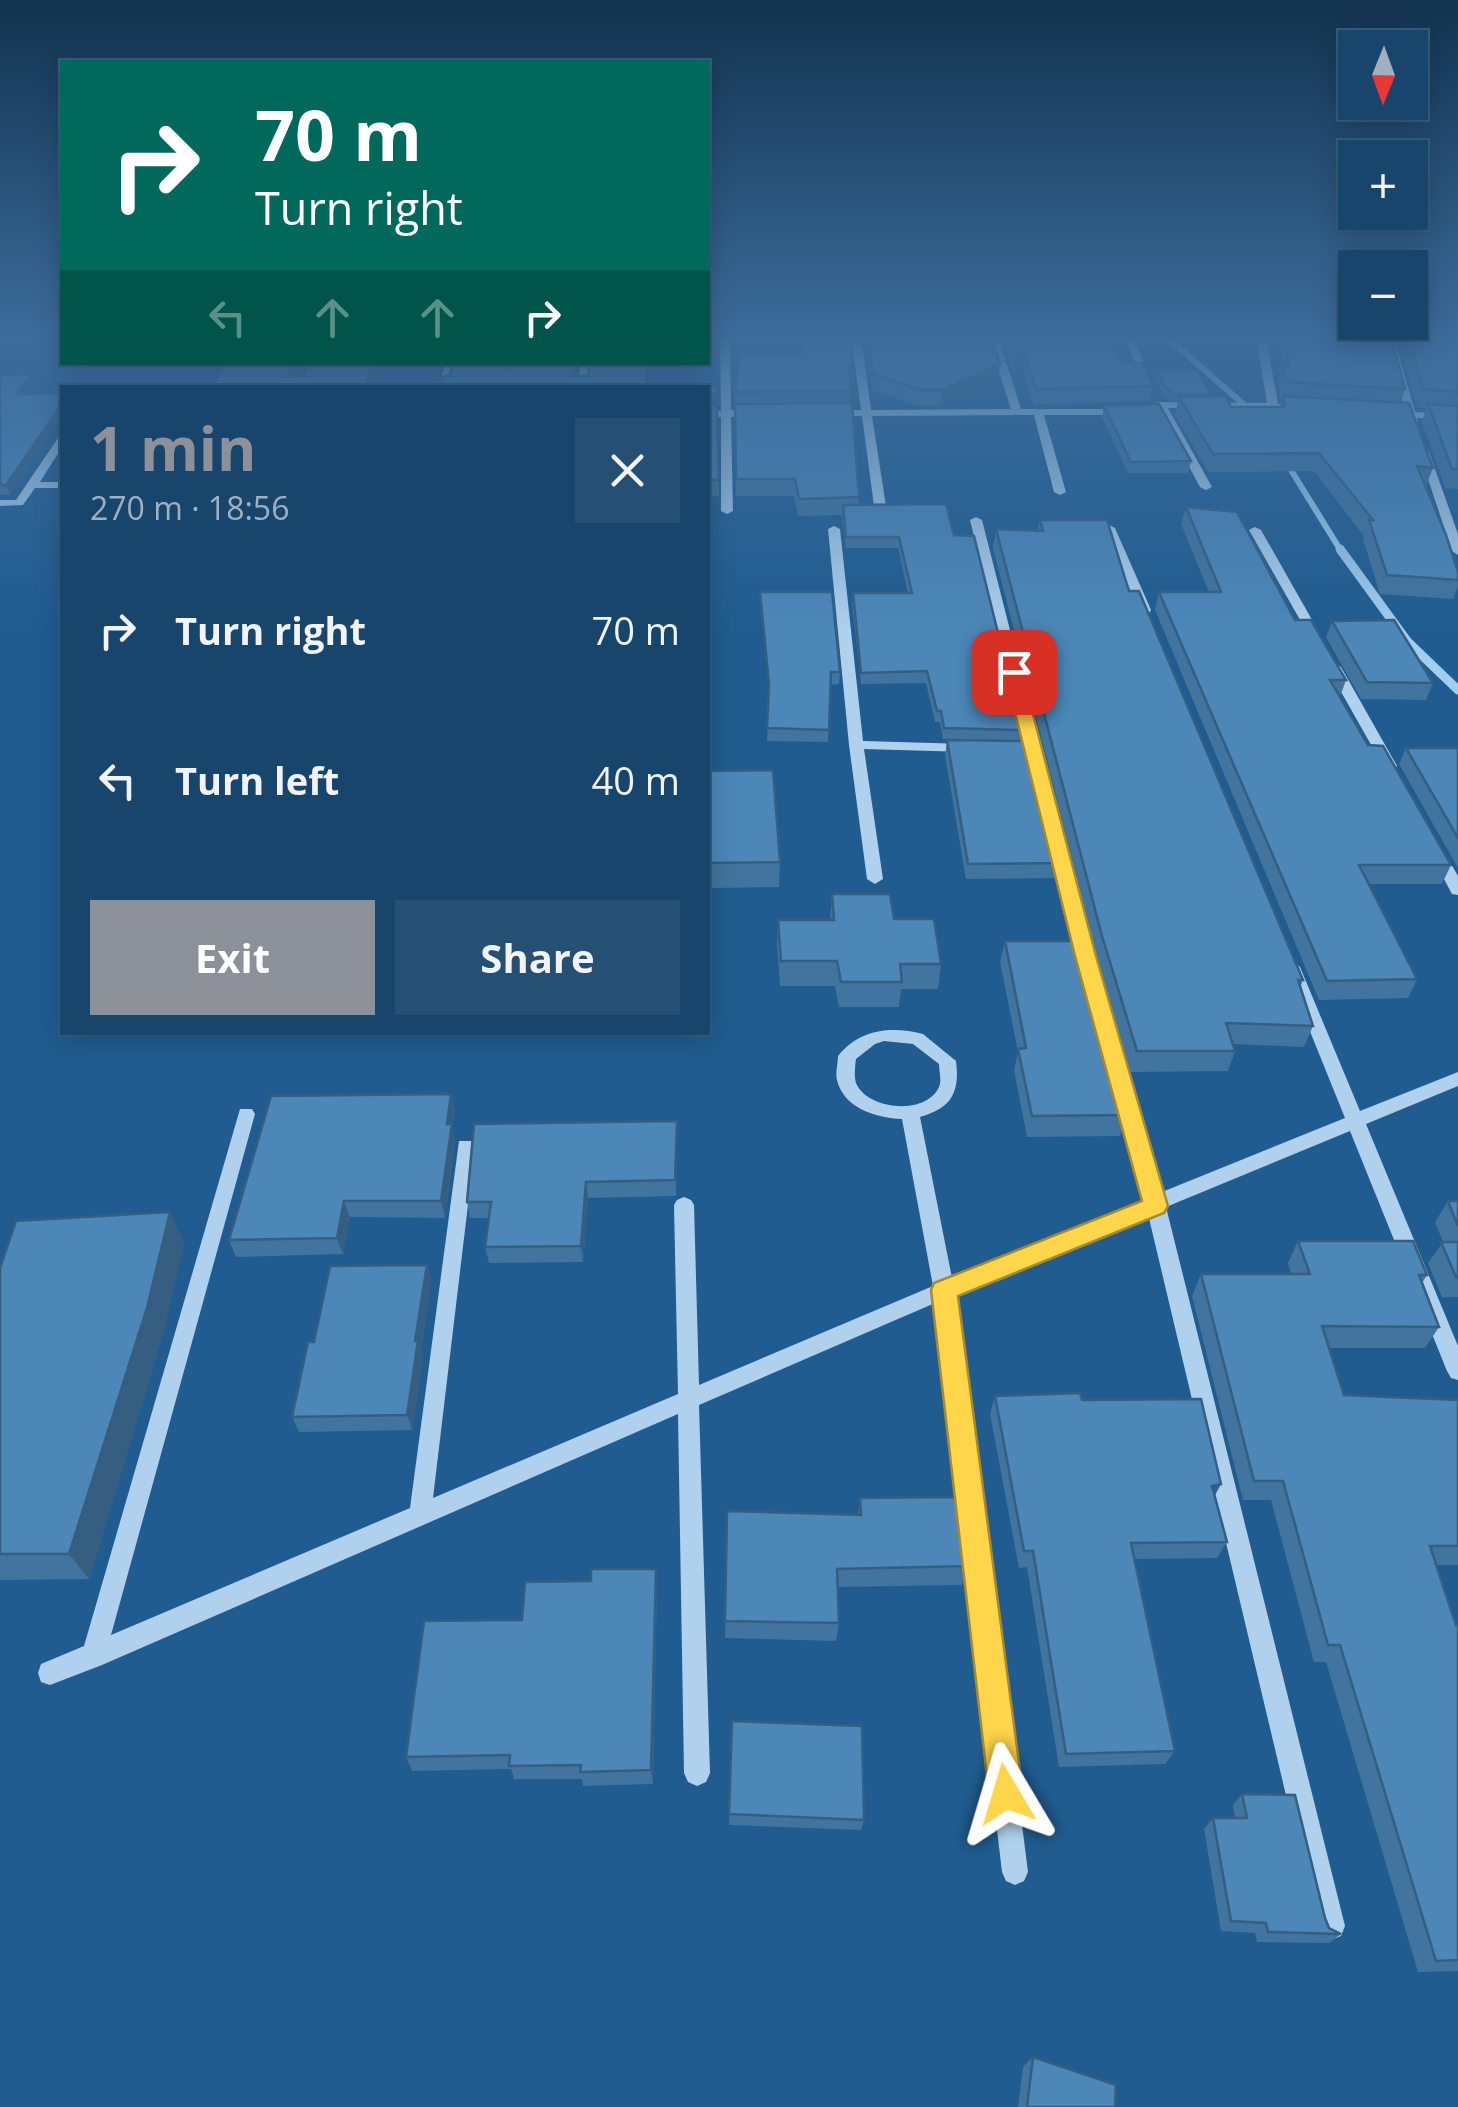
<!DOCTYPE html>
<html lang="en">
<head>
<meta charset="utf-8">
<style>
	:root { --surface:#18456b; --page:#254f73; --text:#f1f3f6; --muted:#9fb1c1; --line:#365d7e; --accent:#8c9099 }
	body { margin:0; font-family:"Open Sans",sans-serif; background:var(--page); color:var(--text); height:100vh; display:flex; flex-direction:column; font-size:38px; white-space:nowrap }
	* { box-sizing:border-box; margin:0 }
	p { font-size:32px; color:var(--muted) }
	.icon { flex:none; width:55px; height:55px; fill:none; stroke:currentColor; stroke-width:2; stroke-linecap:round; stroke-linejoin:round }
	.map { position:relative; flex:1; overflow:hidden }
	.sheet { position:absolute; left:60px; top:385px; width:650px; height:650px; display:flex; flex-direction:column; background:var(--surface); border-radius:0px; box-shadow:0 5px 25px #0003,0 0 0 2px var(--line) }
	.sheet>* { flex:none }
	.top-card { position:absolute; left:60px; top:60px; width:650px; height:305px; border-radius:0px; box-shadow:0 5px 25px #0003,0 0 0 2px var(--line); background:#00695c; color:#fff; overflow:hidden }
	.needle { width:65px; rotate:181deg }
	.tools { position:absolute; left:1338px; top:30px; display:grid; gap:20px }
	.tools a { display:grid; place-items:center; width:90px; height:90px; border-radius:0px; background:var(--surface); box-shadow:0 5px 25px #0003,0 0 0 2px var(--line); font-size:50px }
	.pin { position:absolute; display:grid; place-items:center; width:85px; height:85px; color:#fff; margin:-42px; border-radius:20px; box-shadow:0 5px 15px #0006 }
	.me { position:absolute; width:110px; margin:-55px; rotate:353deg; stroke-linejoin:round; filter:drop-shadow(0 0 8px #0008) }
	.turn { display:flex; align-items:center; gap:35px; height:210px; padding:0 30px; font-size:45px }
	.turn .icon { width:130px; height:130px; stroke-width:2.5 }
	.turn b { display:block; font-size:70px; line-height:85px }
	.lanes { display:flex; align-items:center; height:95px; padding:0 30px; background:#0003; justify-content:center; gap:50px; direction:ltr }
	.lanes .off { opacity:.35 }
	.round { display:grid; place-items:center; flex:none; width:105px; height:105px; border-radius:0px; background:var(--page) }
	.summary { display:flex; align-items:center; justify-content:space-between; height:170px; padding:0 30px }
	h1 { font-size:60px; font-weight:700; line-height:75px; color:var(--accent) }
	.cta { display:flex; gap:20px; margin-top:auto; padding:20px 30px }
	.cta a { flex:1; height:115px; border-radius:0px; background:var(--accent); color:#fff; font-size:40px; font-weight:700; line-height:115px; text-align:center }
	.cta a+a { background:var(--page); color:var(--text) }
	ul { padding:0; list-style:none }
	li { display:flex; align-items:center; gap:30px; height:150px; padding:0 30px }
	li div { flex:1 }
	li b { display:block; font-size:38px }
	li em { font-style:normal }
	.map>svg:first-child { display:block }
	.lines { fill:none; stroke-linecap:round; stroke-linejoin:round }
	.stream-far1 { stroke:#a2cdee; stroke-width:6 }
	.stream { stroke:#a2cdee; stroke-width:9 }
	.minor { fill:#afd1ed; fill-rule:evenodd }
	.wall { fill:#41749e }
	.shaded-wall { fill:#355e81 }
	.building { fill:#4c87b8; stroke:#355e81; stroke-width:2.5 }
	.route { fill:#ffd54a; stroke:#a68a30; stroke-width:2.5 }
</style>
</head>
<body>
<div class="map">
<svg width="1458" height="2107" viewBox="0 0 1458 2107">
	<rect width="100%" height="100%" fill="#205c8f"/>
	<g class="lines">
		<!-- stream-far1 -->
		<g class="stream-far1">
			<path d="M1167,337L1250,410"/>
			<path d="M1286,462L1341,551"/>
		</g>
		<!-- stream -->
		<path class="stream" d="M1340,549L1407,641L1458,690"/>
		<!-- minor -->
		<g class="minor">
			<path d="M720,337H730L731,410H757L762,413L757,416L731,417L733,511L727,514L721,511V417H708V411H721Z"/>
			<path d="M851,337H861L871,410L1011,409L988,337H998L1021,409H1107L1161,402L1267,403L1256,337H1266L1278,404H1301L1306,407L1301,410L1168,408L1212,487L1206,490L1200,487L1158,409L1107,415H1044L1066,492L1060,495L1054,492L1034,415L872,416L886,506L880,509L874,506L862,416H828L823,413L828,410H861Z"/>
			<path d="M1124,337H1134L1151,384L1143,382Z"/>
			<path d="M1384,337H1394L1415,412L1458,415V421L1417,418L1418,423L1413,426L1409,425L1406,417L1388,415V411H1405Z"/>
			<path d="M446,362H456L448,388H438Z"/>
			<path d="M581,362H591L587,388H577Z"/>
			<path d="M62,437V447L40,482H62V488H35L23,505L0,506V500H16L58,438Z"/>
			<path d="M1424,449L1429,452L1458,534V555L1452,551L1419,452Z"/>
			<path d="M976,517L982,520L1093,957L1162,1192L1345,1118L1284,967L1286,963L1292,961L1300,967L1360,1111L1458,1072V1086L1366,1124L1458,1346V1380L1451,1378L1447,1371L1350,1131L1166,1207L1345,1926L1341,1936L1331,1940L1321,1936L1317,1926L1148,1214L955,1295L1028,1872L1024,1881L1015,1885L1006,1881L1002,1872L935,1303L699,1405L710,1773L706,1782L697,1786L688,1782L684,1773L678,1414L102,1665L50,1685L41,1682L38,1673L41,1664L84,1646L240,1109H252L255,1114L111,1635L410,1508L459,1141H473L475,1146L433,1498L678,1394L674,1205L677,1200L684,1197L691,1200L694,1205L699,1385L933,1286L902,1119C877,1118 844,1109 837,1080C835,1074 838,1063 838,1056C860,1029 891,1026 923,1034L956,1061C960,1092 952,1108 920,1117L952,1278L1145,1199L1077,957L970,520ZM884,1041L913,1044L939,1064C939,1072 942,1080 939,1087C926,1116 867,1110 856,1083C854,1076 855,1066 856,1059L875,1044Z"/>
			<path d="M1109,525L1115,528L1151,610L1149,613L1139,610L1103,528Z"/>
			<path d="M834,526L840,529L863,741L967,744L974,748L967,752L864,749L883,879L875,884L867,879L849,745L828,529Z"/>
			<path d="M1255,527L1261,530L1324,641L1323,644L1312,641L1249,530Z"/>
			<path d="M1334,663L1341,667L1397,766L1395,769L1390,770L1383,766L1327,667Z"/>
			<path d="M1437,846L1442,848L1458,876V895L1452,894L1429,851Z"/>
		</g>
	</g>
	<!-- wall -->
	<g class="wall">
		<path d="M865,337H991L998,379L940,406H918L872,390Z"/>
		<path d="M1000,337H1111L1121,363L1153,386L1150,401L1034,405L1022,368L1013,372Z"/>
		<path d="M1276,337H1391L1405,389L1401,402L1433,468L1426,486L1458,572V586L1453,599L1380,594L1363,539L1364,536L1314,471L1208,472L1175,415L1178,401H1172L1163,395L1156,378L1157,370L1211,394V397L1231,407H1280L1281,400L1278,382L1282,369Z"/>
		<path d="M1397,337H1458V489L1445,488L1422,422L1426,408H1417Z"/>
		<path d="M802,353L854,368V383L850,382V403L859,505L954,535L1022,730L1020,741L943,739L940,722H935L926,683L861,684L852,604L853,593H908L898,548H846L842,515L798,516L794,496H736L735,392Z"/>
		<path d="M578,362L576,376L648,384L717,385L719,496H708V388H440Z"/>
		<path d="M0,375L34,384L26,394L10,495H0Z"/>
		<path d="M1104,406L1191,461L1188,473H1128L1102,417Z"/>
		<path d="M1186,507L1295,620L1346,680L1340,697L1368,745L1451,865L1442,884H1369L1417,979L1408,998L1319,1000L1155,610L1159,592H1209L1181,524Z"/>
		<path d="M1040,520L1129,591L1303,980L1300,988L1313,1026L1304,1047L1233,1044L1235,1051L1228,1071L1131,1072L1097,956L993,548L996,529L1038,531Z"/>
		<path d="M760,592L840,672L839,684L830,685L828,742L767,741L769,694Z"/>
		<path d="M1332,621L1433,683L1426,700L1361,699L1326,637Z"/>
		<path d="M947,740L1057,863L1054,878L966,879L945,755Z"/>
		<path d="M1406,748H1458V868L1399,764Z"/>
		<path d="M708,771L780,862L779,887L708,888Z"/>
		<path d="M832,894L894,919L941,964L938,989H901L899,1007H839L835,986H780L777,945L778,920H830Z"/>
		<path d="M1005,941L1127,1115L1120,1136L1027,1137L1014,1070L1018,1052L1000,962Z"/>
		<path d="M451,1094L455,1110L452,1128L455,1141L445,1218L350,1217L343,1254L236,1257L229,1240Z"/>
		<path d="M677,1121L676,1196L588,1198L583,1262L489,1263L485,1247L489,1218H470L467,1202Z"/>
		<path d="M1448,1201H1458V1297H1442L1428,1263L1443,1242L1435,1222Z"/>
		<path d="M1298,1241L1427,1275L1422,1283L1439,1327L1425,1348H1329L1344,1395L1458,1400V1565H1437L1456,1625H1458V1971L1418,1972L1326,1662H1314L1271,1500H1243L1192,1296L1201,1274H1291L1288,1263Z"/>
		<path d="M184,1242L162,1337L89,1579L0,1580V1268Z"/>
		<path d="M427,1265L431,1281L421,1349L423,1356L412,1430L299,1432L292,1417L314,1342Z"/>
		<path d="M995,1396L1082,1400L1215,1496L1227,1542L1217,1558L1134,1559L1175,1751L1165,1764L1059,1767L1027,1567L1019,1568L990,1414Z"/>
		<path d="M860,1498L967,1566L962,1585L838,1587L839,1623L836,1641L725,1638L727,1511L858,1515Z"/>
		<path d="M657,1585L653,1784L583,1786L582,1779H514L511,1769L412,1771L406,1757L522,1620Z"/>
		<path d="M732,1721L864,1820L861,1830L729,1825Z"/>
		<path d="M1242,1794L1325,1918L1329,1928L1341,1934L1329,1943L1257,1942L1255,1933L1221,1931L1204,1829L1213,1818H1235L1233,1805Z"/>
		<path d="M1033,2057L1115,2107H1018L1023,2067Z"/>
	</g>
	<!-- shaded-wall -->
	<g class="shaded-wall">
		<path d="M1024,353L1022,368L1013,372L1015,357Z"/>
		<path d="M294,362H303L293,388L288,377Z"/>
		<path d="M375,362H385L373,388H363Z"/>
		<path d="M1000,364L998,379L940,406L942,390Z"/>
		<path d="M31,374L34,384L19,404L16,394Z"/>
		<path d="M717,393V407L708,408V394Z"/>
		<path d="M62,404V418L10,495L6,485Z"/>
		<path d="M451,1094L455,1110L452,1128L455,1141L445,1218L441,1201L447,1124Z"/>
		<path d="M586,1182L588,1198L583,1262L581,1246Z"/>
		<path d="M344,1201L350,1217L343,1254L337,1238Z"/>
		<path d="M170,1212L184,1242L162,1337L89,1579L69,1554Z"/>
		<path d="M427,1265L431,1281L421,1349L423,1356L412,1430L407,1415L415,1341Z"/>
		<path d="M1221,1484L1212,1501V1486Z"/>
		<path d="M656,1569L657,1585L653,1784L651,1770Z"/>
	</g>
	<!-- building -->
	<g class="building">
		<path d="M803,337H850L854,368L849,366L851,391L735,392L740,353H803Z"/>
		<path d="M868,337H991L1000,364L942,390H920L873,374Z"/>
		<path d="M1007,337H1111L1121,363H1142L1153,386L1036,389L1024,353L1015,357Z"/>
		<path d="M1284,337H1391L1405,389L1286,382L1283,364L1289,365Z"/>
		<path d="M1408,337H1458V392L1423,389Z"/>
		<path d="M226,362H294L288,377L304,375L309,362H375L363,388H212Z"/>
		<path d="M453,362H575L573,376H588L590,362H647L646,384L717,385V393L708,394V388H440L443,377L450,375Z"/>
		<path d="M1157,370H1196L1211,394H1174L1165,387Z"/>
		<path d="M31,374L16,394H62V404L6,485H0V375Z"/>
		<path d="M1225,396L1231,407H1285L1283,396L1409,403L1433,468L1417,466L1446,535L1458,572V580L1387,575L1369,520H1373L1319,453L1213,454L1179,397Z"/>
		<path d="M708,403L717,406L719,480H708Z"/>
		<path d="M852,403L859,497L799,499L795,479H736L735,404Z"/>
		<path d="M1159,404L1191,461L1131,462L1104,406Z"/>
		<path d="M1428,404L1458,406V469H1452Z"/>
		<path d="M946,504L954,535L974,536L1022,730L944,728L941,711H937L927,671L861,673L853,593H912L899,537H846L843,505Z"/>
		<path d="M1186,507L1237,512L1295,620H1311L1346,680H1330L1368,745L1383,746L1451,865H1359L1417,979L1327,981L1159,592H1221Z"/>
		<path d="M1040,520H1107L1129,591H1139L1303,980H1298L1313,1026L1226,1023L1235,1051H1137L1102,936L996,529L1043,531Z"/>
		<path d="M760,592H832L840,672H831L829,730L767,728L769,684Z"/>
		<path d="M1394,620L1433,683L1367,682L1332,621Z"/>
		<path d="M947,740L1027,741L1057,863L968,864Z"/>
		<path d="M1406,748H1458V838Z"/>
		<path d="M773,770L780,862L708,863V771Z"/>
		<path d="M832,894H890L894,919H934L941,964H900L902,982H841L837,961H781L778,920H834Z"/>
		<path d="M1005,941H1080L1127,1115L1032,1116L1018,1049L1026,1048Z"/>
		<path d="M451,1094L447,1124H452L441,1201H344L337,1238L229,1240L271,1096Z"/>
		<path d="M677,1121L675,1180L586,1182L581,1246L485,1247L491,1202H467L474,1124Z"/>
		<path d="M1448,1201H1458V1226Z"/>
		<path d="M170,1212L147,1308L69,1554H0V1268L16,1221Z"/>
		<path d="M1298,1241H1413L1427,1275H1419L1439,1327L1322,1326L1344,1395L1458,1400V1546H1430L1456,1625H1458V1960L1436,1961L1340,1645H1328L1283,1481H1254L1201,1274H1310Z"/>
		<path d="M1441,1242H1458V1277H1456Z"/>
		<path d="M427,1265L415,1341H418L407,1415L292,1417L308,1342H314L330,1266Z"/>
		<path d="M1080,1393L1082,1400L1201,1399L1221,1484L1212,1486L1227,1542L1131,1543L1175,1751L1066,1754L1033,1551H1024L995,1396Z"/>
		<path d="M958,1497L967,1566L837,1569L839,1623L725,1621L727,1511L861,1515L860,1498Z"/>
		<path d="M591,1569H656L651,1770L580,1772L581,1765L509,1766L510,1755L406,1757L424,1621L522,1620L525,1582L591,1581Z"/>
		<path d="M732,1721L862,1726L864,1820L729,1814Z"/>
		<path d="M1242,1794L1295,1795L1325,1918L1329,1928L1341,1934L1268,1932L1266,1923L1231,1921L1213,1818H1247Z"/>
		<path d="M1033,2057L1116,2085L1115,2107H1027Z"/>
	</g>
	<!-- sky -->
	<linearGradient id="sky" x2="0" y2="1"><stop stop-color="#12334f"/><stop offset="0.53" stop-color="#3c6c9b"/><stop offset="1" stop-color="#3c6c9b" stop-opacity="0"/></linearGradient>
	<rect width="1458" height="632" fill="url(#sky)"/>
	<!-- route -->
	<path class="route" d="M1014,667L1022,672L1096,956L1168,1206L1164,1213L958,1296L1023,1794L1018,1806L1006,1811L994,1806L989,1794L931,1290L934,1283L1142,1201L1075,956L1005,672Z"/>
</svg>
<div class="tools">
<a><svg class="needle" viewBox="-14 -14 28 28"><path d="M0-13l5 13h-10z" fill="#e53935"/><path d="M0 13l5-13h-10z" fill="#9fb1c1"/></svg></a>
<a>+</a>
<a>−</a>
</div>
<div class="pin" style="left:1014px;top:672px;background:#d93025"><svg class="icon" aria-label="arrive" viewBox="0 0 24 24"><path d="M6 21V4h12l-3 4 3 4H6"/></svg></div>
<svg class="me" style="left:1006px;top:1794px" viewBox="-20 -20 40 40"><path d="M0-17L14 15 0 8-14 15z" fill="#ffd54a" stroke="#fff" stroke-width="4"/></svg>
<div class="top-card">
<div class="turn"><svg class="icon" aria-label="right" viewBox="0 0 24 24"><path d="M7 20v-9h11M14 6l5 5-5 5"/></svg><div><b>70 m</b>Turn right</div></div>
<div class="lanes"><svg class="icon off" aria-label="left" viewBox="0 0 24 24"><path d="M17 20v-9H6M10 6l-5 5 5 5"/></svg><svg class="icon off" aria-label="ahead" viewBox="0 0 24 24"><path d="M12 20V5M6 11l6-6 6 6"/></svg><svg class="icon off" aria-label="ahead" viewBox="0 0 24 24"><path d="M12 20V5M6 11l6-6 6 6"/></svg><svg class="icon" aria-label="right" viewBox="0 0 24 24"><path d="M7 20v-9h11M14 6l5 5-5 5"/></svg></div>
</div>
<section class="sheet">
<div class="summary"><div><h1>1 min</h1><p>270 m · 18:56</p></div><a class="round"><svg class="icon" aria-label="close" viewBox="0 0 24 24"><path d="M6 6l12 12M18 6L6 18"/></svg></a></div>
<ul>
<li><svg class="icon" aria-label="right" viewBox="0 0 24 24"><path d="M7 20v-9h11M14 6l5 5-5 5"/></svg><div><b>Turn right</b></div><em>70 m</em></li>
<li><svg class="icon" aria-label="left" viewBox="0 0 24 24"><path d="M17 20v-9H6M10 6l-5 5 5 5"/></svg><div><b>Turn left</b></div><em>40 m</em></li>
</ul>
<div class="cta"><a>Exit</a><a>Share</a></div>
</section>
</div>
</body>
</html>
